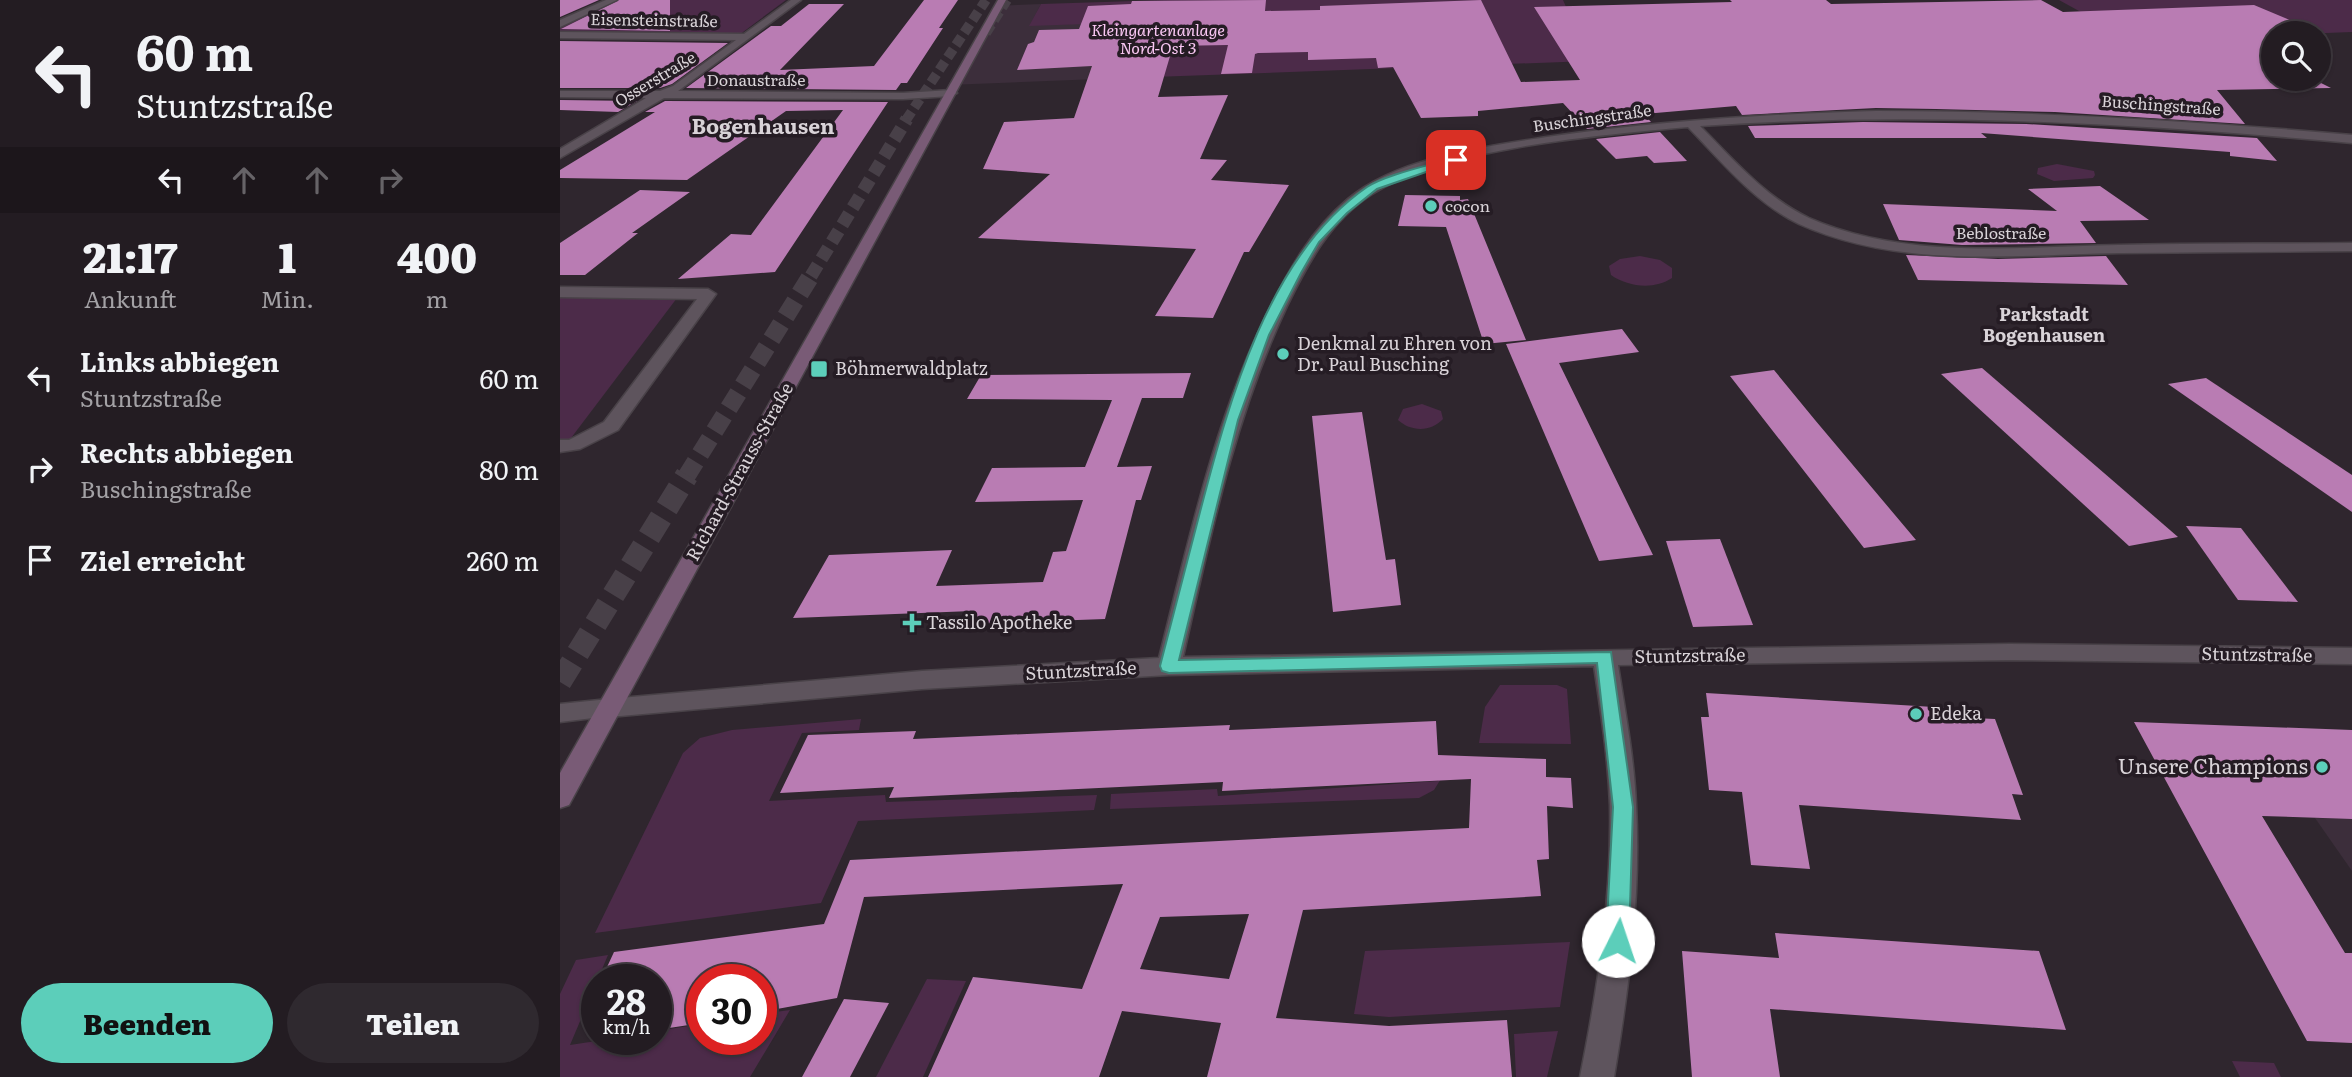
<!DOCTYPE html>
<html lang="de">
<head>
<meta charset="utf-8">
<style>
	:root { --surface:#231c22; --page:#2f292f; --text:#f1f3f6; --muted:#a3a1a5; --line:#403a40; --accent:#5cceba }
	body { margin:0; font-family:Literata,serif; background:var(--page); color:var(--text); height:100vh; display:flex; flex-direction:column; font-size:26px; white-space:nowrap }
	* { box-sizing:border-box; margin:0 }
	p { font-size:23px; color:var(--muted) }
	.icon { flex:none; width:38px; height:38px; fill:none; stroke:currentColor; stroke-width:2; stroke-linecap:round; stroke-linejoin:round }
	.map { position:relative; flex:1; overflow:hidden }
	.side { display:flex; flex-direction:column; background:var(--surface); width:560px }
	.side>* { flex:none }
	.banner { background:#231c22; color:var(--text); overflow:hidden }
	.buttons { position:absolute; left:1701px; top:21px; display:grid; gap:14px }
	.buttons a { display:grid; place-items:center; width:70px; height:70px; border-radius:50%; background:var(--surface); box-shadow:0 2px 5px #0004,0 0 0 2px var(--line); font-size:35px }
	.speed { position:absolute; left:21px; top:964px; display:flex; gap:14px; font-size:35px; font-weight:700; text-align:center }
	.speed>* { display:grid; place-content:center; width:91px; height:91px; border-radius:50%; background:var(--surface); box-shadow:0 2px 5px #0004,0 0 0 2px var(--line); line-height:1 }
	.speed small { font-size:18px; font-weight:400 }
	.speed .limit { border:10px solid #d22; background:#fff; color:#111 }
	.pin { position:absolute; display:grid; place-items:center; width:60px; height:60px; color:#fff; margin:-30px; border-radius:14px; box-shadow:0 4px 10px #0006 }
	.me { position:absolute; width:77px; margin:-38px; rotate:4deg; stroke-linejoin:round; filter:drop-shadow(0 0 5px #0008) }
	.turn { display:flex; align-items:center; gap:24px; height:147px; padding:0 21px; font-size:32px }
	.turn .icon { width:91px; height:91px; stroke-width:2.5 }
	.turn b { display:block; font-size:49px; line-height:60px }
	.lanes { display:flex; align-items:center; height:66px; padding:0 21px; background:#0003; justify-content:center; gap:35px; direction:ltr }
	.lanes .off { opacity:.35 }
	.eta { display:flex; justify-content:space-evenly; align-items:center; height:119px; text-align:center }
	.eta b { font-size:42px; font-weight:800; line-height:49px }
	.cta { display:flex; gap:14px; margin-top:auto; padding:14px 21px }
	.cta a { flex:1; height:80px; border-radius:42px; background:var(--accent); color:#111; font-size:28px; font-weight:800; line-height:80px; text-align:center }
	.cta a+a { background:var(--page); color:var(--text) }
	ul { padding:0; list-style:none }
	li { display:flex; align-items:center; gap:21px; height:91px; padding:0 21px }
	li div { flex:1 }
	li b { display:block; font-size:26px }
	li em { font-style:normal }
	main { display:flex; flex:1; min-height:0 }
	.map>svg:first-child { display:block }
	.built { fill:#3c2e3b }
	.green { fill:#4c2b49 }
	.building { fill:#b97cb3; fill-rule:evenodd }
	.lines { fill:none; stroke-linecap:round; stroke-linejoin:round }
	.trunk-tunnel-far3 { stroke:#484048; stroke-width:10; stroke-dasharray:10 5; stroke-linecap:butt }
	.trunk-tunnel-far2 { stroke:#484048; stroke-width:13; stroke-dasharray:13 7; stroke-linecap:butt }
	.trunk-tunnel-far1 { stroke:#484048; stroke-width:18; stroke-dasharray:18 9; stroke-linecap:butt }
	.trunk-tunnel { stroke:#484048; stroke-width:23; stroke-dasharray:23 11; stroke-linecap:butt }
	.minor-casing { stroke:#494248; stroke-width:3 }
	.tertiary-casing { stroke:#494248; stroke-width:3 }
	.secondary-casing { stroke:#494248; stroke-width:3 }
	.minor { fill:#5e545d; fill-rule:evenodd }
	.tertiary { fill:#5e545d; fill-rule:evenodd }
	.secondary { fill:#795b76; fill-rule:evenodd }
	.route { fill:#5cceba; stroke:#3c8679; stroke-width:2 }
	.poi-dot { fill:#5cceba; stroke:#251c24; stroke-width:2.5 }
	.labels { text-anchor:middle; stroke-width:7; stroke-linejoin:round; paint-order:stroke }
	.far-street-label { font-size:16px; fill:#d9d3d8; stroke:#251c24 }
	.far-park-label { font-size:16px; font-style:italic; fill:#f9c7f3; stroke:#251c24 }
	.far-poi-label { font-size:16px; fill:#d9d3d8; stroke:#251c24; text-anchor:start }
	.far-quarter-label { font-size:18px; font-weight:bold; fill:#d9d3d8; stroke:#251c24 }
	.poi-label { font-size:18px; fill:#d9d3d8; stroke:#251c24; text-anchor:start }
	.street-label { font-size:18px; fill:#d9d3d8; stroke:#251c24 }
	.far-district-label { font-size:21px; font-weight:bold; fill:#d9d3d8; stroke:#251c24 }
	.near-poi-label { font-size:21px; fill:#d9d3d8; stroke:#251c24; text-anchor:end }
</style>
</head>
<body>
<main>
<section class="side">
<div class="banner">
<div class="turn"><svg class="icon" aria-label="left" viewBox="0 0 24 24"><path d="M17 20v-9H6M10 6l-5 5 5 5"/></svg><div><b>60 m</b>Stuntzstraße</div></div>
<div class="lanes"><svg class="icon" aria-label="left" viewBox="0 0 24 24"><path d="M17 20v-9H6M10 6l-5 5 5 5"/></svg><svg class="icon off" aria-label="ahead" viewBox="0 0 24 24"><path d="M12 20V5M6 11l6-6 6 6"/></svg><svg class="icon off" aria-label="ahead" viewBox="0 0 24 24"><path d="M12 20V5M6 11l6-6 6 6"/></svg><svg class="icon off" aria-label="right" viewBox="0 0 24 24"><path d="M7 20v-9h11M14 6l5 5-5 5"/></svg></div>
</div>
<div class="eta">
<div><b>21:17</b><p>Ankunft</p></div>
<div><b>1</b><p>Min.</p></div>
<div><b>400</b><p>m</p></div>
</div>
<ul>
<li><svg class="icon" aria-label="left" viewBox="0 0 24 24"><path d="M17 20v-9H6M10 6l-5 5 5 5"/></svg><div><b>Links abbiegen</b><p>Stuntzstraße</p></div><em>60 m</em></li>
<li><svg class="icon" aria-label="right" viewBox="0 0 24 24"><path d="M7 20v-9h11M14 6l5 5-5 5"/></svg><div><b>Rechts abbiegen</b><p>Buschingstraße</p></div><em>80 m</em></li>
<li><svg class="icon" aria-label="arrive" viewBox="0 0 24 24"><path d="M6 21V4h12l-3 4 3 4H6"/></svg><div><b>Ziel erreicht</b></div><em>260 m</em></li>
</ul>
<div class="cta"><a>Beenden</a><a>Teilen</a></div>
</section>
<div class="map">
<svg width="1792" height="1077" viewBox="0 0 1792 1077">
	<rect width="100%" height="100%" fill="#2f262e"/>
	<!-- built -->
	<g class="built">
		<path d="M481,4L470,25L556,23L538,79L388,85L435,6Z"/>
		<path d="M1756,818L1792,819V871L1755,818Z"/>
	</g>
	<!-- green -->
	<g class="green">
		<path d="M59,0H226L179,35L0,32V27Z"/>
		<path d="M607,0H1003L1030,61L538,79L556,23L469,26L481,4Z"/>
		<path d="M1499,0H1792V32L1636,38L1539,22Z"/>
		<path d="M1497,164L1534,171L1535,175L1533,178L1494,181L1477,174L1478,168Z"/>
		<path d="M1080,256L1100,260L1112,268V278C1094,290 1068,287 1051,275L1049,266L1060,259Z"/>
		<path d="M0,296L117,298L8,442H0Z"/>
		<path d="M862,404L881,411L883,419C871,432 851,432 838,420L843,409Z"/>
		<path d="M940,685H997L1007,689L1011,744L919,743L925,707Z"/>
		<path d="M301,719L299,730L242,733L209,801L325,795L326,802L537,795L534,810L298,821L261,903L35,933L123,753L140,738L172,730Z"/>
		<path d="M887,769L874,790L859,798L550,809L551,794L657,789L658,796L878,781Z"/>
		<path d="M1010,942L1000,1007L829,1017L794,1014L805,951Z"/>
		<path d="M48,955L10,1045L43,1040H96V1031L142,1024V1040H201V1014L230,1010L190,1077H0V994L16,960Z"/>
		<path d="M367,979L406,981L363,1077H316Z"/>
		<path d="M998,1031L987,1077H956L954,1034Z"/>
		<path d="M1672,1061L1714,1063L1721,1077H1680Z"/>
	</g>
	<!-- building -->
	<g class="building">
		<path d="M0,0H39L0,17Z"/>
		<path d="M59,0H110V31L1,29Z"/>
		<path d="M364,0H398L379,28H383L347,83H341L336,90L126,88L211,26H221L249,4H284L220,70L314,66Z"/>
		<path d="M706,0L705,11L760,10V6L921,0L961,82L1020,80L974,7L1172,2L1170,0H1266L1271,4L1481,0L1503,12L1694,5L1758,32L1712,34L1713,55H1708L1713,58V79H1753L1771,88L1657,90L1685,124L1495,112L1376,109L1316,108L1182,115L1176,106L1084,114L1091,122L1027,129L1003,103L918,111V116L861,118L833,67L818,68L816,58L748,60V52L698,53L695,54L692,73L661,74L668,45L613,46L598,97L668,95L640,159L667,160L651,180L729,185L689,252H684L653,318L595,316L636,249L418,238L490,174L423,169L444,122L514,118L532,66L457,70L468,44L474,42L479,30L519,29L528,6L571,4L572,1Z"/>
		<path d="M0,41L168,43L112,84L100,88H0Z"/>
		<path d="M0,100L77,101L58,112L0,110Z"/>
		<path d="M105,101L328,102L215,272L118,279L171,234L191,235L283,110L226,111L127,180L0,178V170L95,112H85Z"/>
		<path d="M1303,122L1466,124L1697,138L1717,161L1670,156V152L1421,133L1427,138H1195L1188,126Z"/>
		<path d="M1100,132L1127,161L1094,163L1087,156L1056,159L1036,139Z"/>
		<path d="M1540,186L1589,220L1520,221L1536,243L1402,245L1339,240L1323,204L1497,211L1468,189Z"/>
		<path d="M80,190L130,192L72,233H78L25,275H0V243Z"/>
		<path d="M845,195L900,196V200L908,199L966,340L924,344L886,227L838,226Z"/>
		<path d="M1346,255L1438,259L1546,256L1568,285L1358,280Z"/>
		<path d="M1062,329L1079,352L999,363L1093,555L1039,561L946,344Z"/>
		<path d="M1422,368L1544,473L1618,537L1569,546L1381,374Z"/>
		<path d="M1214,370L1255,420L1356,540L1304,548L1170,376Z"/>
		<path d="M631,373L623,398H582L557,467L592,466L581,500H576L545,619L413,624L412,611L233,618L269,555L392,550L376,586L483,582L493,552L506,551L523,500L415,502L432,468L525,467L552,400L407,399L421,375Z"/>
		<path d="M1646,378L1792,475V512L1608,384Z"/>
		<path d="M802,412L826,560L835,559L841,605L773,612L752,416Z"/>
		<path d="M1626,526L1681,528L1738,602L1678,600Z"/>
		<path d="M1160,539L1193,625L1133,627L1106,541Z"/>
		<path d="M1146,693L1390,708L1393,717L1435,719L1463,795L1452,794L1461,820L1239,805L1250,869L1191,865L1182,792L1149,790L1141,717H1149Z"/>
		<path d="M876,721L878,755L986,759V777L1011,778L1013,808L987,806L989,859L977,860L981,896L743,910L716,1018L829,1026L947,1020L952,1077H647L661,1023L562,1011L539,1077H368L413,977L522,989L563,884L304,897L277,998L201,1012V980H142V1023L96,1030V980H41L54,952L264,924L290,860L909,828L911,779L662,791L663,782L329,798L334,787L220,793L248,735L356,731L353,739L670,725L669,730ZM689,914L669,979L580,969L600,917Z"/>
		<path d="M1574,722L1792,730V819L1702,816L1785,953H1792V1043L1747,1041Z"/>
		<path d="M1215,933L1479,951L1506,1030L1210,1009L1220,1077H1132L1122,951L1219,958Z"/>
		<path d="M284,999L329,1003L290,1077H242Z"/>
	</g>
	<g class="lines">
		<!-- trunk-tunnel-far3 -->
		<g class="trunk-tunnel-far3">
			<path d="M426,33L447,0"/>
			<path d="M346,120L426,0"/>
		</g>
		<!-- trunk-tunnel-far2 -->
		<path class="trunk-tunnel-far2" d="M251,276L347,119"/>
		<!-- trunk-tunnel-far1 -->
		<path class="trunk-tunnel-far1" d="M126,477L252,274"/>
		<!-- trunk-tunnel -->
		<path class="trunk-tunnel" d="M0,682L127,475"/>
		<defs>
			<g id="minor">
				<path d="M46,0H57L0,27V20Z"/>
				<path d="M231,0H241L118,91L343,93L391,90L397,93L391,96L343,99L104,98L0,158V149L86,98L0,97V91H100L113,86L176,40L0,38V32L184,34Z"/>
				<path d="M1316,111C1475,111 1633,121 1792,135V143C1574,123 1358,111 1140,126C1173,159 1206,198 1249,218C1345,260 1457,247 1559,245C1636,243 1714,244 1792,243V251C1714,252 1636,252 1559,253C1453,255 1339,269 1239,224C1195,203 1162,162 1128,127C1041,135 884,148 812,194C770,221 748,263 727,306C674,418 650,538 623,657L1449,644L1792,648V664L1449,660L1058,665C1065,711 1074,757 1076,804C1081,896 1069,987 1054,1077H1020C1038,987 1052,896 1050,805C1048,758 1041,712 1034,666L609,675L362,689L49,717L40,715L37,708L40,701L49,699L362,671L599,658C629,540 654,420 709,310C730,268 751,230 788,199C839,156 929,146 994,136C1101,121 1207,114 1316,111Z"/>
				<path d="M0,287L148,289L156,294L58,430L20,449L0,452V440H9L44,422L137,299L0,297Z"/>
			</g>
			<path id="tertiary" d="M49,699L58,701L61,708L58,715L0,722V704Z"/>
			<path id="secondary" d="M438,0H446L9,805L0,808V773Z"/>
		</defs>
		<!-- minor casing -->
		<use href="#minor" class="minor-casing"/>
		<!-- tertiary casing -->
		<use href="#tertiary" class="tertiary-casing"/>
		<!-- secondary casing -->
		<use href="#secondary" class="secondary-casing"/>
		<!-- minor -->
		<use href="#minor" class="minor"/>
		<!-- tertiary -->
		<use href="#tertiary" class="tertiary"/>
		<!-- secondary -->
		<use href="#secondary" class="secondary"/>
	</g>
	<!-- route -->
	<path class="route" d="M893,158L901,160L817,189L787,213L759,242L741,273L709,335L678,420L619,660L1051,652L1073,807L1069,941L1066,949L1058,952L1049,949L1046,941L1053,807L1037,663L609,673L602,671L600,666C613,615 627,563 640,512C669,401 708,255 807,187C825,175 870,165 893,158Z"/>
	<!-- markers -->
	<g class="poi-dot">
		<circle cx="871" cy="206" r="7"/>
		<circle cx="723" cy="354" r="7"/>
		<rect x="250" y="360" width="18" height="18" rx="3.5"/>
		<path d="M348.5 612.5h7v7h7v7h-7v7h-7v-7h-7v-7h7z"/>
		<circle cx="1356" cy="714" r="7"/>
		<circle cx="1762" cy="767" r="7"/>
	</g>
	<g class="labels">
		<!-- far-street labels -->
		<g class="far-street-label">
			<text transform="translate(94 20) rotate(1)" y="6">Eisensteinstraße</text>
			<text transform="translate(95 79) rotate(-31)" y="6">Osserstraße</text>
			<text x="196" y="86">Donaustraße</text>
			<text transform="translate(1601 105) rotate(4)" y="6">Buschingstraße</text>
			<text transform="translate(1032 118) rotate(-8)" y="6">Buschingstraße</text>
			<text x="1441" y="239">Beblostraße</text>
		</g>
		<!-- far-park labels -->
		<g class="far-park-label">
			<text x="598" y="36">Kleingartenanlage<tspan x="598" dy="18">Nord-Ost 3</tspan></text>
		</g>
		<!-- far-poi labels -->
		<g class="far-poi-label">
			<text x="885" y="212">cocon</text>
		</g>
		<!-- far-quarter labels -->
		<g class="far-quarter-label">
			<text x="1484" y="321">Parkstadt<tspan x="1484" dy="21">Bogenhausen</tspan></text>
		</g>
		<!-- poi labels -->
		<g class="poi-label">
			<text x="737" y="350">Denkmal zu Ehren von<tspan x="737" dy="21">Dr. Paul Busching</tspan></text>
			<text x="275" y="375">Böhmerwaldplatz</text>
			<text x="366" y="629">Tassilo Apotheke</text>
			<text x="1370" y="720">Edeka</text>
		</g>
		<!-- street labels -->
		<g class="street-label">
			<text transform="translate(180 472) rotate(-61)" y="6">Richard-Strauss-Straße</text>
			<text transform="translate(1697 655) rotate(1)" y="6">Stuntzstraße</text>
			<text transform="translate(1130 656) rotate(-1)" y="6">Stuntzstraße</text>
			<text transform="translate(521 671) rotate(-3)" y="6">Stuntzstraße</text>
		</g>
		<!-- far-district labels -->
		<g class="far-district-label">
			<text x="203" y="134">Bogenhausen</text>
		</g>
		<!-- near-poi labels -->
		<g class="near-poi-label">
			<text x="1748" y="774">Unsere Champions</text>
		</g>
	</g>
</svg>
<div class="buttons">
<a><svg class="icon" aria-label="search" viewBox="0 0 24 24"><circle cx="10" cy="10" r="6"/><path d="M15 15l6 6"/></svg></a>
</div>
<div class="speed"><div>28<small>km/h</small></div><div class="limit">30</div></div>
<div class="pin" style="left:896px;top:160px;background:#d93025"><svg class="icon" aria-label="arrive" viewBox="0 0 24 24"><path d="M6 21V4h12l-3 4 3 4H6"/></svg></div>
<svg class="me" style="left:1058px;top:941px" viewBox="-20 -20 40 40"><circle r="19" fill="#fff"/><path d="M0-13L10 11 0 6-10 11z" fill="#5cceba"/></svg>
</div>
</main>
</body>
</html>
